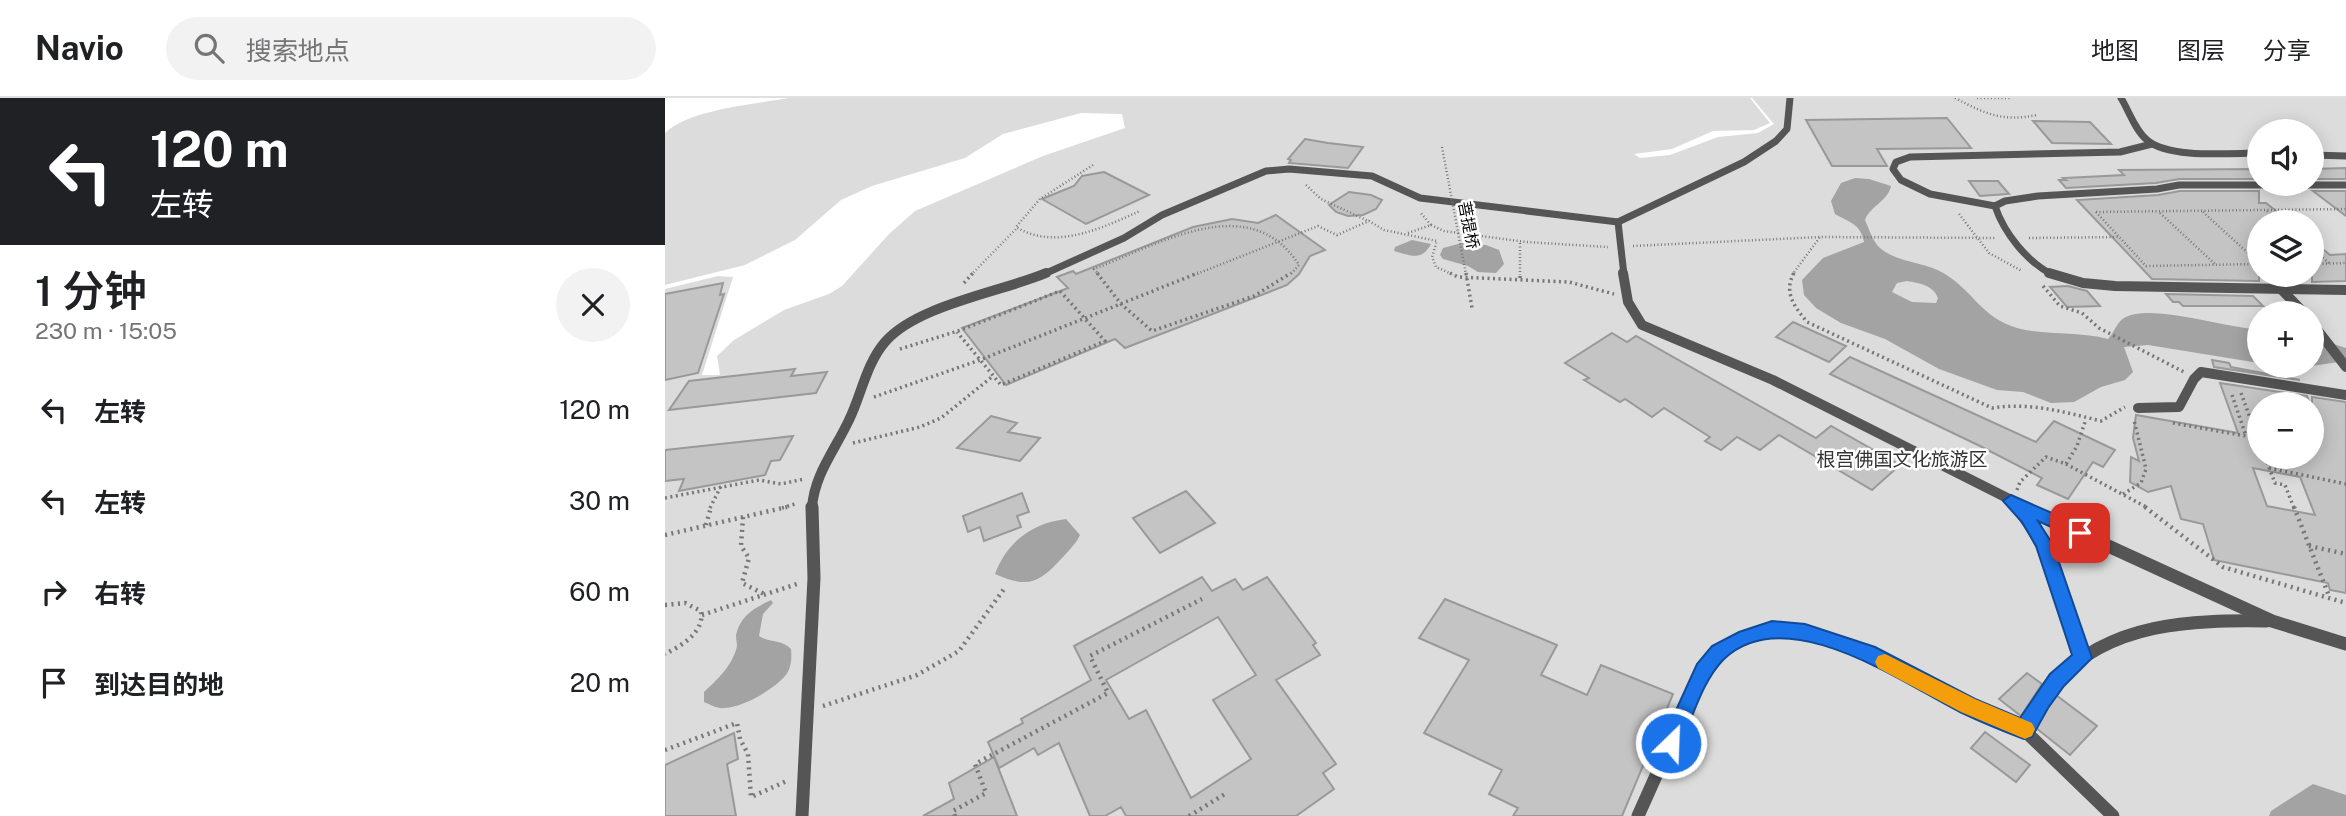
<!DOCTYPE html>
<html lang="zh">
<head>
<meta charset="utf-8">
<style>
	:root { --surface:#fff; --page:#f2f2f2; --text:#202124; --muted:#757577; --line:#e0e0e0 }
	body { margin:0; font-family:"Public Sans","Noto Sans SC",sans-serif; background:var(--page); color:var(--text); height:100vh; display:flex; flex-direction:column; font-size:26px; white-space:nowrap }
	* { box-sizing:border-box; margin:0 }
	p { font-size:23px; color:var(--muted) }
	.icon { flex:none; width:38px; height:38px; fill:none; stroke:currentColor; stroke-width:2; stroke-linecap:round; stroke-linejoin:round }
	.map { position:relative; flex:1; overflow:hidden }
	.panel { display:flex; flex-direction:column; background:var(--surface); width:665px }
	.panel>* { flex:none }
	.hud { background:#202124; color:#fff; overflow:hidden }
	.controls { position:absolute; left:1582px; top:21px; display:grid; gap:14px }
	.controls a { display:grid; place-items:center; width:77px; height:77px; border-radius:50%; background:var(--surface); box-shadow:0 4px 18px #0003; font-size:35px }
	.pin { position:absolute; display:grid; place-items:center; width:60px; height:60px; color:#fff; margin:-30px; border-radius:14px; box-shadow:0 4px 10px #0006 }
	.me { position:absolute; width:77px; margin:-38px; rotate:24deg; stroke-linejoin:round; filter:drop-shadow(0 0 5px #0008) }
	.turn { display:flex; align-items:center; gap:24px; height:147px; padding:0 35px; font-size:32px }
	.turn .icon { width:91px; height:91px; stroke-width:2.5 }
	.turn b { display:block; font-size:49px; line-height:60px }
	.round { display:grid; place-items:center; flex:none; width:74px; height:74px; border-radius:37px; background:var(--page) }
	.headline { display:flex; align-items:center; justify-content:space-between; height:119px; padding:0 35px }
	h1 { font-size:42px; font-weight:600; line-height:52px }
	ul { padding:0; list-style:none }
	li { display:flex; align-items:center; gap:21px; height:91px; padding:0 35px }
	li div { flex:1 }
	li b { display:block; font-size:26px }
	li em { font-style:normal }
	header { display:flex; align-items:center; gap:42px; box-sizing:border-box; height:98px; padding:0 35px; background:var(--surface); border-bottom:2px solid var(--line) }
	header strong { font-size:33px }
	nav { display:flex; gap:38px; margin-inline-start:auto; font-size:24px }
	.search { width:490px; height:63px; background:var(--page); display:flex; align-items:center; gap:18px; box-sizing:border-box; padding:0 24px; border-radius:38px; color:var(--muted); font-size:26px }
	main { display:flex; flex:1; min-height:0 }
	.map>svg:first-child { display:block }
	.green { fill:#dcdcdc; fill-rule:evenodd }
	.water { fill:#a3a3a3; fill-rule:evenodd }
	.building { fill:#c4c4c4; stroke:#999; stroke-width:2; fill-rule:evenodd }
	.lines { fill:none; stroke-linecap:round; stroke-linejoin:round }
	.path-far2 { stroke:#777; stroke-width:2.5; stroke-dasharray:1 2.5; stroke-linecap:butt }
	.path-far1 { stroke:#777; stroke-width:3.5; stroke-dasharray:2 3.5; stroke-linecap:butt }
	.path { stroke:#777; stroke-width:4.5; stroke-dasharray:2 4.5; stroke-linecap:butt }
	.service-far2 { stroke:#555; stroke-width:7 }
	.service-far1 { stroke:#555; stroke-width:10 }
	.service { stroke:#555; stroke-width:13 }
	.path-bridge-far1 { stroke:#777; stroke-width:2.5; stroke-dasharray:1 2.5; stroke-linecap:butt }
	.path-bridge { stroke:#777; stroke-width:3.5; stroke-dasharray:2 3.5; stroke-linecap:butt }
	.route { fill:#1a73e8; stroke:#114b97; stroke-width:2 }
	.slow { fill:#f59e0b }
	.labels { text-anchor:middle; stroke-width:5; stroke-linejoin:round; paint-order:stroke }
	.far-street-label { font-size:16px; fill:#000; stroke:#fff }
	.park-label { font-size:19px; fill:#333; stroke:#fff }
</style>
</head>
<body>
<header>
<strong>Navio</strong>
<div class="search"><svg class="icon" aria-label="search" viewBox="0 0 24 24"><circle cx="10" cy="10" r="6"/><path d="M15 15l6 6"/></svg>搜索地点</div>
<nav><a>地图</a><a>图层</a><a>分享</a></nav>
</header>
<main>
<section class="panel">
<div class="hud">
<div class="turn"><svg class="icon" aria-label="left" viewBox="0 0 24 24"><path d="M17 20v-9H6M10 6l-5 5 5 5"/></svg><div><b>120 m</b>左转</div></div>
</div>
<div class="headline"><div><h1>1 分钟</h1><p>230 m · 15:05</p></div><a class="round"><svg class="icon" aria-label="close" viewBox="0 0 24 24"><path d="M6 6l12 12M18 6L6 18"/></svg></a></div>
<ul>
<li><svg class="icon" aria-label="left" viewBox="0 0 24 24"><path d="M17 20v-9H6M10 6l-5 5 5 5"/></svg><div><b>左转</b></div><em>120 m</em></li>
<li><svg class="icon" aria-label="left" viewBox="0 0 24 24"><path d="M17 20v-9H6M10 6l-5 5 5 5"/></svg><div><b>左转</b></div><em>30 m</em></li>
<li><svg class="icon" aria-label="right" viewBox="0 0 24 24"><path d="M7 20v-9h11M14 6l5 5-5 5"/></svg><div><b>右转</b></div><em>60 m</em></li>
<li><svg class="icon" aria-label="arrive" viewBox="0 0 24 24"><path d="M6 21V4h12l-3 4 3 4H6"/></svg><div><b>到达目的地</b></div><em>20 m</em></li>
</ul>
</section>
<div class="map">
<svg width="1681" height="718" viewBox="0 0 1681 718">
	<rect width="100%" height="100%" fill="#fff"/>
	<!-- green -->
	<path class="green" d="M124,0H1085L1105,25L1089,32L1048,33L1007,51L969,56L975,60L1005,57L1053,39L1093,35L1109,26L1087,0H1681V718H0V191L53,178L68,179L37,277H55L52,258L69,242L119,212L164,196L177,188L224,136L250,113L378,58L460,30L457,16L416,15L338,36L300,60L207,88L176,102L130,142L80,167L0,187V35C24,11 91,6 124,0ZM1594,33H1647V86H1594ZM1594,124H1647V177H1594ZM1594,215H1647V268H1594ZM1594,306H1647V359H1594Z"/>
	<!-- water -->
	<g class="water">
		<path d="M1190,80L1204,81L1226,88C1223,103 1205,108 1200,122C1204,131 1208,144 1215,150C1232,165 1261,164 1280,176C1309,194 1316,219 1352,230C1381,238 1413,233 1443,241C1450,234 1451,225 1459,220C1485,204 1562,231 1594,231V265L1483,247L1459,249L1468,274L1460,282L1436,289L1409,304L1386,305L1358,294L1332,292L1274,271L1220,241L1176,225L1151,210L1139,197L1137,182L1158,160L1199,144C1196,126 1184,124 1170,116L1166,103L1176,85ZM1242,183C1254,185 1268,187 1273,200L1271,205L1247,204L1227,194L1232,185Z"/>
		<path d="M747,142L766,146C757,163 746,158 729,153L730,149Z"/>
		<path d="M797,145L821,147L834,152L839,166L831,175L813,174L803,168L778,161L775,157L778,150Z"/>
		<path d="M1647,239L1681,250V263L1633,270L1616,268H1647Z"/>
		<path d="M401,421L415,437C411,446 404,452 398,459C374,485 364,491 330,476C342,444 367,425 401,421Z"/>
		<path d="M106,502L108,505L98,516L94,538C105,545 117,541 126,551C127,561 126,571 120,578C108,592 78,609 60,610C52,611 46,607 39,604V594C52,582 68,567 72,548C72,545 71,541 71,537C75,518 89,510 106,502Z"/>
		<path d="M1648,686L1681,697V718H1604L1606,713Z"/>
	</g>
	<!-- building -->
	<g class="building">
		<path d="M1282,20L1306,50L1212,51L1222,68H1167L1141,22Z"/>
		<path d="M1368,23L1425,24L1446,46L1387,45Z"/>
		<path d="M640,41L663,45L698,49L683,70L624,65L626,62L623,61Z"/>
		<path d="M1681,70V81H1647V71Z"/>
		<path d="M1594,71V81H1514L1491,85L1401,90L1394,82H1401L1398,80L1459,77L1454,72Z"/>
		<path d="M439,74L484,97L421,126L377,101L409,88L417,78Z"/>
		<path d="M1304,83H1333L1344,96L1315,98Z"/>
		<path d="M1515,93H1594V105H1601L1625,124H1594V183L1487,181L1412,102L1493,97Z"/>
		<path d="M1648,93H1681V118Z"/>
		<path d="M684,94L706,97L717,102L711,111L698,117L683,118L671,114L664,107Z"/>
		<path d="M611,117L660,152L645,158L634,176L622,187L460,250L450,241L341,287L297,230L403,190L392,179L408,173L411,176L528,129L567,121L593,125Z"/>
		<path d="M1647,142L1665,157L1681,156V183L1647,184Z"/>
		<path d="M58,185L55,197L59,196L33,275L0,282V196Z"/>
		<path d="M1403,188L1422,193L1435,208L1402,209L1385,189Z"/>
		<path d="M1501,196L1588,198L1598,208H1518L1514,204H1508Z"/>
		<path d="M1128,224L1181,248L1164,264L1111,239Z"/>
		<path d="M947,235L962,244L971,238L1151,340L1166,328L1235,367L1207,392L1114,337L1095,352L1072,339L1056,352L1040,343L1045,339L999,310L987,319L960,301L955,304L919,282L924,280L900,265Z"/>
		<path d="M1185,259L1371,344L1389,323L1450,352L1438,369L1428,364L1403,401L1372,387L1377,380L1315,348L1165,276Z"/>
		<path d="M1547,262L1564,265L1566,269L1635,282L1549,269Z"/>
		<path d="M130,271L126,278L162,274L151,295L4,312L24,283Z"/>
		<path d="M1555,285L1642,298L1645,306H1594V359H1647V299L1681,304V495L1665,492L1663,485L1549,462L1538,426L1516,421L1506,388L1483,394L1465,384L1466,359L1474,363L1468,340L1471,317L1573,335ZM1588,370L1635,379L1650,417L1602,408Z"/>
		<path d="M326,318L352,325L343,334L375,340L355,363L292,350Z"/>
		<path d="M128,338L115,362L106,363L100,377L14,393L19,381L0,383V352Z"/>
		<path d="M521,393L550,425L495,455L468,420Z"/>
		<path d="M357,395L364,414L352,418L356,429L319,443L315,429L303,434L298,418Z"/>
		<path d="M537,479L547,493L570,481L578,492L602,479L651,545L648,547L655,557L611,582L671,666L658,675L669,691L631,718H461L456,709L440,718H425L394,645L373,657L369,650L334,670L323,644L358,625L356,621L426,582L409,548ZM553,519L591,577L548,602L586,661L526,700L481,612L464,621L441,582Z"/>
		<path d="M780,501L892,547L876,577L922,597L936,567L1008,596L957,718H848L853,710L824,696L837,672L759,635L804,562L754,540Z"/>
		<path d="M1362,575L1377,586L1356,618L1334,601Z"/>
		<path d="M1391,597L1432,628L1405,657L1371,630Z"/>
		<path d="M1320,634L1365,667L1351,684L1306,650Z"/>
		<path d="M69,635L73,661L62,666L71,718H0V667Z"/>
		<path d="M329,659L352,718H258L289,701L284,685Z"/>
	</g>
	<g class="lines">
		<!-- path-far2 -->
		<g class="path-far2">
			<path d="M1290,0C1321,16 1337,24 1372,17"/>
			<path d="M1312,0H1345"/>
			<path d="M428,67L375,101L351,129C390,153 437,130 475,113"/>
			<path d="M641,87L656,101L703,123"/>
			<path d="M1602,113L1615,124"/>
			<path d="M1431,114L1681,111"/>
			<path d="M1431,114L1481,168L1594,166"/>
			<path d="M1538,114L1594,165"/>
			<path d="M1495,115L1551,167"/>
			<path d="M1294,116L1324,155L1357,173"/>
			<path d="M766,127L779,133L861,144L943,149"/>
			<path d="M743,135L766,127L755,114"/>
			<path d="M1364,140L1454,139"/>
			<path d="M855,145V177"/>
			<path d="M968,148L1155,139L1331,140"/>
			<path d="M1647,151L1664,165"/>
			<path d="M1647,166L1681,165"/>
			<path d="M306,177L352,130"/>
			<path d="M434,177L429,171C493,147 585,90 634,167L625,177"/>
			<path d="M529,177L653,128L672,137L704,123L719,132L772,143L767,159L771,169L789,177"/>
			<path d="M1127,177L1155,139"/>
		</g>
		<!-- path-far1 -->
		<g class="path-far1">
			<path d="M432,175L456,206L487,233L589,198L626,175"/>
			<path d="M785,175L793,179L904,184L949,196"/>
			<path d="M1129,175C1118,195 1130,209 1142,224L1327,310C1365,304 1399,314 1436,323L1460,309"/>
			<path d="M855,180V175"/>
			<path d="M299,185L308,175"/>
			<path d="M1378,188L1395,208L1417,215L1434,230L1519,274"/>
			<path d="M235,251L296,232L395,193L440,243L336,287L292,234"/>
			<path d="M1576,295L1594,344"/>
			<path d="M209,299L315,262L533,175"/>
			<path d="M1508,325L1581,338L1566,294"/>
			<path d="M188,345L255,329L276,320L328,278"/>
			<path d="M1600,359L1610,385L1620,387L1629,410"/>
			<path d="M1401,366L1483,410"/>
			<path d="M1604,370L1681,386"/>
			<path d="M1352,392L1355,384L1381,359L1401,366L1412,348L1421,321"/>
			<path d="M1458,396L1476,385L1481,371L1469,322"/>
			<path d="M0,400L94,382L116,386L139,381"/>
			<path d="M45,410L56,388"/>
			<path d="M117,410L130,406"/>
		</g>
		<!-- path -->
		<g class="path">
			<path d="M1480,409L1558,469L1681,505"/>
			<path d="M1629,409L1664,498"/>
			<path d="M78,419L76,448L84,460L77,485L101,497"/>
			<path d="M41,427L46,409"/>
			<path d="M0,437L122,409"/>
			<path d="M1644,448L1681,456"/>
			<path d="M0,507L20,505L36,513C40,534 16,548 0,556"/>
			<path d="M37,517L135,485"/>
			<path d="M158,608L252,577L294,553L339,491"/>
			<path d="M0,652L72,625L75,641L83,656L86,699L124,682"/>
			<path d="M290,718L288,713L321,695L310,666L443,595L425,558L537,501"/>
			<path d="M524,718L560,696"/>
		</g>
		<!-- service-far2 -->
		<g class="service-far2">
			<path d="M1456,0C1464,13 1470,32 1482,42C1504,61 1565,55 1594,55"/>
			<path d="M1487,46L1455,54L1245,59L1231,64L1228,71L1236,82L1265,96L1330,108L1340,103L1373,98L1492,91L1514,87H1681"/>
			<path d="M1647,57L1681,58"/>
			<path d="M1330,108C1339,135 1362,164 1388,177"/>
			<path d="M953,124L959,177"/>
			<path d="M377,177L459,140L497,117L601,73L624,71L707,78L755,100L953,124L1079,64L1111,43L1122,31L1125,0"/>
		</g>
		<!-- service-far1 -->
		<g class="service-far1">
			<path d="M958,175L963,204L977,227L1108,282L1362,410"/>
			<path d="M1384,175L1418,185L1450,188L1681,192"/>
			<path d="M1617,192L1639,215"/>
			<path d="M1647,225L1681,269"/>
			<path d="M1473,310L1514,309L1529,281L1536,274L1681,297"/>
			<path d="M1351,408L1353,410"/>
			<path d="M147,410C149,377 170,352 184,322C196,298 201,266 220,244C252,207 336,194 381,175"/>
		</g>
		<!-- service -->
		<g class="service">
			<path d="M1352,409C1388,453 1401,506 1417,560"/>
			<path d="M1358,409L1607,523L1681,546"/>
			<path d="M137,718L149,480L147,409"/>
			<path d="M973,718C987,687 1001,655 1015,624C1023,608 1029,584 1041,570C1078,526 1123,529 1174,544L1359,632"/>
			<path d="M1448,718L1359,632C1369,615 1378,597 1391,583C1446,524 1527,522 1601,523"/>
		</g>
		<!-- path-bridge-far1 -->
		<path class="path-bridge-far1" d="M777,49L801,177"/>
		<!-- path-bridge -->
		<path class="path-bridge" d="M801,175L807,210"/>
	</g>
	<!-- route -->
	<path class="route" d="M1346,397L1421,430L1424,435L1421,440L1415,442L1373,423L1388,447L1427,560L1399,588L1383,610L1367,639L1359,641C1338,633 1316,624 1295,614C1236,584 1121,502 1059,561C1036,584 1027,623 1013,652L1006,655L999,652L996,645L1032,566L1047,548L1074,534L1107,523L1140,526L1210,549L1310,601L1355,620L1385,576L1407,557L1371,448L1357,424L1338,403Z"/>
	<!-- slow -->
	<path class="slow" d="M1220,556L1310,601L1367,625L1370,631L1367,638L1360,641L1296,614L1213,570L1210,564L1213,558Z"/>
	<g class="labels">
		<!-- far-street labels -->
		<g class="far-street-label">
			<text transform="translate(804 127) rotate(79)" y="6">菩提桥</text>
		</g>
		<!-- park labels -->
		<g class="park-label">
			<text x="1237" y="368">根宫佛国文化旅游区</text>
		</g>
	</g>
</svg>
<div class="controls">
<a><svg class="icon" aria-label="sound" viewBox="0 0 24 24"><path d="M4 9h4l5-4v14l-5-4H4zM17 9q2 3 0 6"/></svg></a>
<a><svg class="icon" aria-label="layers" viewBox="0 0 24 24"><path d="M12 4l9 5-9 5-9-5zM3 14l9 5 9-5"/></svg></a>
<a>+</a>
<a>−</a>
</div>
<div class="pin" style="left:1415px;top:435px;background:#d93025"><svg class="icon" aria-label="arrive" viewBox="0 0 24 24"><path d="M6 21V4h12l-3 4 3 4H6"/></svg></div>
<svg class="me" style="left:1006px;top:645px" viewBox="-20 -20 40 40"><circle r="17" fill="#1a73e8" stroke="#fff" stroke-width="3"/><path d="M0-11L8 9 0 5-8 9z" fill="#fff"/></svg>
</div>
</main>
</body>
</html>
